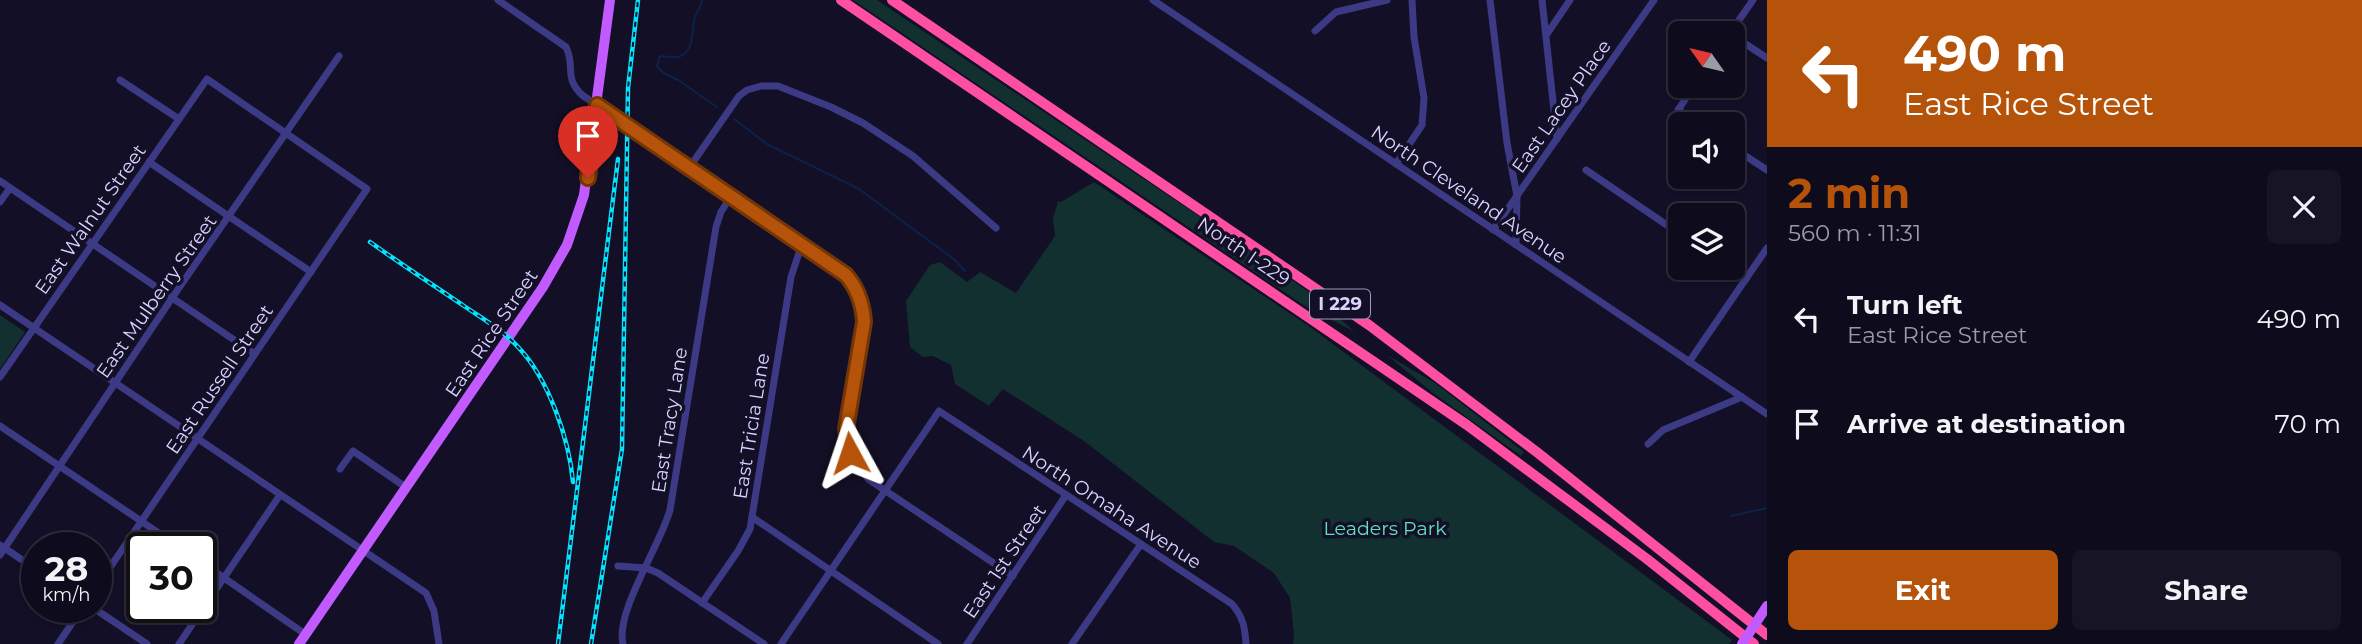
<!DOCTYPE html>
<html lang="en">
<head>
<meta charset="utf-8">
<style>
	:root { --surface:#0e0b1c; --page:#171425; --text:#f1f3f6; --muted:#9b9ba3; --line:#2e2b3b; --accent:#b45309 }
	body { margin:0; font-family:Montserrat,sans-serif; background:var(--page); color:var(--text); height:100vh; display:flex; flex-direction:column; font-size:26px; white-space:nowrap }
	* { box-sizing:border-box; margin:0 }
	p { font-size:23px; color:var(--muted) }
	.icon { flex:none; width:38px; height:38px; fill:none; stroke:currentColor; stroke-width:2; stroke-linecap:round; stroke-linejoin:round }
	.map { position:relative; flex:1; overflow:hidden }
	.drawer { display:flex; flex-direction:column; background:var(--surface); width:595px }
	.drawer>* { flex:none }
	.guide { background:#b45309; color:#fff; overflow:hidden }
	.needle { width:46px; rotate:304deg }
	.buttons { position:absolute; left:1668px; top:21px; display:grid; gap:14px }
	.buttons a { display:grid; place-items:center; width:77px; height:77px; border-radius:10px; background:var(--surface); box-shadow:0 2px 5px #0004,0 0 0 2px var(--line); font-size:35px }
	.speed { position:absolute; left:21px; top:532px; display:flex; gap:14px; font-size:35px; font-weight:700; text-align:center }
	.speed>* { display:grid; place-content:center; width:91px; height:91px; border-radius:50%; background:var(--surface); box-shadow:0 2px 5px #0004,0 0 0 2px var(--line); line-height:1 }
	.speed small { font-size:18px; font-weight:400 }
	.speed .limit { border:4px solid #111; border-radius:10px; background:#fff; color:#111 }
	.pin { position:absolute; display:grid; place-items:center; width:60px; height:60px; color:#fff; margin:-72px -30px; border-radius:50% 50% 50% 0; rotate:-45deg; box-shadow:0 0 7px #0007 }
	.pin .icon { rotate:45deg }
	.me { position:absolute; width:77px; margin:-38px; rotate:355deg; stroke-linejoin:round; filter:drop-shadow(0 0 5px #0008) }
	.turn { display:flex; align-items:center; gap:24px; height:147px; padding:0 21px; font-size:32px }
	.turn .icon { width:91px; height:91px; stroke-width:2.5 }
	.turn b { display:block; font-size:49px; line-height:60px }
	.round { display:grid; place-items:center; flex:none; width:74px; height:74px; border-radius:10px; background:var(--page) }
	.headline { display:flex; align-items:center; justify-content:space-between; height:119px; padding:0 21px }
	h1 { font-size:42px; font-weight:700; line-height:52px; color:var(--accent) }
	.primary-button { display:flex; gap:14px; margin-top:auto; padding:14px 21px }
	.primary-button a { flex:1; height:80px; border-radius:10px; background:var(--accent); color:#fff; font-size:28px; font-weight:700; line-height:80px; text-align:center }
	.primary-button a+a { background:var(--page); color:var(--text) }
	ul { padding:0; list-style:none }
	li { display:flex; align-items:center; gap:21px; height:105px; padding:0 21px }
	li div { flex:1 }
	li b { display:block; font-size:26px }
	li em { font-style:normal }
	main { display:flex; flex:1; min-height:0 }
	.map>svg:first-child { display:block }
	.green { fill:#12302f }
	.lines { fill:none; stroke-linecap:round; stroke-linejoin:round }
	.stream { stroke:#0c2248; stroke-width:2 }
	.minor { stroke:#3d3a85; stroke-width:7 }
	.major { stroke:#c25bff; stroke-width:10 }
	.highway { stroke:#ff4fa3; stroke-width:10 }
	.rail-casing { stroke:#00e5ff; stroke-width:4.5 }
	.rail { stroke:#130f26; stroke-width:2; stroke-dasharray:5; stroke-linecap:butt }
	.major-bridge { stroke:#c25bff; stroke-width:10 }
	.route-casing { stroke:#753606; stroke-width:18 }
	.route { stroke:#b45309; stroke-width:12 }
	.labels { text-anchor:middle; stroke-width:7; stroke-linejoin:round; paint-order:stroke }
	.shield { fill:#130f26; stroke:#9e99be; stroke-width:2 }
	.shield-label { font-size:18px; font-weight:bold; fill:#d9d4ff }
	.street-label { font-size:19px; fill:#d9d4ff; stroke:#130f26 }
	.park-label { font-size:19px; fill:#5fe0c0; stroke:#130f26 }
</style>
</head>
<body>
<main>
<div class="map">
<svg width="1767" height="644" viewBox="0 0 1767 644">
	<rect width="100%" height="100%" fill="#130f26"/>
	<!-- green -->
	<g class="green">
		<path d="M853,0H877L1245,247L1316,297L1355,332L1305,306Z"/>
		<path d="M1094,182L1310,327L1732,640L1729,644H1293L1294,634L1290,598L1274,573L1234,546L1214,542L1084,441L1003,389L989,406L955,384L951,365L933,356L923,357L910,347L906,301L930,265L940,262L967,282L980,272L1016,293L1055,236L1053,219L1058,201L1061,202Z"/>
		<path d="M0,315L25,332L0,369Z"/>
		<path d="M1387,355L1435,383L1524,452L1521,456L1433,393Z"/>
	</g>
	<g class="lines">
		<!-- stream -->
		<g class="stream">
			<path d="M702,0C701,7 698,10 695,16C691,29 696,52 678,57C672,58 665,56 660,56L657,66L662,72L678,80L717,107"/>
			<path d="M734,119L767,144L859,189L955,260L965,271"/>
			<path d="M1731,516L1767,508"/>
		</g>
		<!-- minor -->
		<g class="minor">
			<path d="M498,0L566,47C576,68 563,76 582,95L846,275C858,289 863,304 864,322L846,429L848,444L853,459L868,479L1013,576"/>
			<path d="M1153,0L1767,414"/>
			<path d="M1490,0L1507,143L1517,196L1516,245"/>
			<path d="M1542,0L1557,139"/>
			<path d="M1315,31L1336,12L1387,0"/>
			<path d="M1730,33L1753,0"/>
			<path d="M1547,34L1570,0"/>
			<path d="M1732,35L1767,58"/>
			<path d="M120,80L179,119"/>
			<path d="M1694,86L1678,110L1699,124"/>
			<path d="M1732,147L1767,170"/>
			<path d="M149,162L311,272"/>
			<path d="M1396,164L1422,125L1424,98L1414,37L1412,0"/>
			<path d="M689,168L739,96L747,90L761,86H778L831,107L863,123L913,156L996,228"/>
			<path d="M1586,170L1680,234"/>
			<path d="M0,181L255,354"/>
			<path d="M0,202L10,188"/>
			<path d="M1493,230L1654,0"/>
			<path d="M1729,268L1746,279"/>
			<path d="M0,305L426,593L434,611L439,644"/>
			<path d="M1689,362L1767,248"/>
			<path d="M0,377L207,79L367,189L96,588"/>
			<path d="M0,426L181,548"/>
			<path d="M1648,444L1663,430L1742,397"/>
			<path d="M340,469L353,451L407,488"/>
			<path d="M752,517L938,644"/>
			<path d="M0,545L37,570"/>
			<path d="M0,555L172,298L339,56"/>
			<path d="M201,562L305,634"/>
			<path d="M618,566L646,568L658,573L764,644"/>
			<path d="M702,603L738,551L750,529L791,277L802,244"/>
			<path d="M92,607L147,644"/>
			<path d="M58,644L83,607"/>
			<path d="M179,644L280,495"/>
			<path d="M623,644C615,612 660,546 670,510L716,227L721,212L731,196"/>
			<path d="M781,644L939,411L1232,604C1243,617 1245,627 1246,644"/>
			<path d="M967,644L1066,495"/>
			<path d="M1072,644L1141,544"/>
		</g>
		<!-- major -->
		<path class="major" d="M299,644L543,287L567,245L584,195L610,0"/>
		<!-- highway -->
		<g class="highway">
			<path d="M841,0L1467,425L1647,559L1754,644"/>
			<path d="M892,0L1369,325L1538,453L1767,635"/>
		</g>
		<defs>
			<g id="rail">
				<path d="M370,242C401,264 433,285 464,306C483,319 504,331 519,348C549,380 569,439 573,482"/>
				<path d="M558,644L618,159"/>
				<path d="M591,644L622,449L628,88L638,0"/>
			</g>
		</defs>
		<!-- rail casing -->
		<use href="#rail" class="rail-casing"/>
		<!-- rail -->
		<use href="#rail" class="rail"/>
		<!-- major-bridge -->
		<path class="major-bridge" d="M1742,644L1767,606"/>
	</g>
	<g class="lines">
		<defs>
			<path id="route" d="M588,178L597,105L846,275C858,289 863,304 864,322L846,429L850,453"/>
		</defs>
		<!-- route casing -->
		<use href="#route" class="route-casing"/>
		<!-- route -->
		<use href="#route" class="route"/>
	</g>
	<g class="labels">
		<!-- shield labels -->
		<rect class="shield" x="1310" y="289.5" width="60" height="29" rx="5"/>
		<g class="shield-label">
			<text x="1340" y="310">I 229</text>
		</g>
		<!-- street labels -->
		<g class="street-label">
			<text transform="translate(1561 106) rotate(-55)" y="7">East Lacey Place</text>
			<text transform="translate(1469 194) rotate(34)" y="7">North Cleveland Avenue</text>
			<text transform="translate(90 219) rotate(-55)" y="7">East Walnut Street</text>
			<text transform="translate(1244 251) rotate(34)" y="7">North I-229</text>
			<text transform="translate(156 296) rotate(-55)" y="7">East Mulberry Street</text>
			<text transform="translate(491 333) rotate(-56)" y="7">East Rice Street</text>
			<text transform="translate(219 379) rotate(-56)" y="7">East Russell Street</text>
			<text transform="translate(669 420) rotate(-81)" y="7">East Tracy Lane</text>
			<text transform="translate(751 426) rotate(-81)" y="7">East Tricia Lane</text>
			<text transform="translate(1112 507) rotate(33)" y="7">North Omaha Avenue</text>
			<text transform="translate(1004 561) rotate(-56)" y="7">East 1st Street</text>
		</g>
		<!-- park labels -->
		<g class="park-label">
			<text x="1385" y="535">Leaders Park</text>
		</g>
	</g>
</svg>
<div class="buttons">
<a><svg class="needle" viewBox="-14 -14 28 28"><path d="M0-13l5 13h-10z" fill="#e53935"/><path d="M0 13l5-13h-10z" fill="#9b9ba3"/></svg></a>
<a><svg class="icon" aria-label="sound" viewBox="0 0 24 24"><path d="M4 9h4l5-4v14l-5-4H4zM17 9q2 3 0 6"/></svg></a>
<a><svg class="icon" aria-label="layers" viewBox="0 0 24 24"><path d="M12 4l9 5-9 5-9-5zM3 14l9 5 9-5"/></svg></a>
</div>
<div class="speed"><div>28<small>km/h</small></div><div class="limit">30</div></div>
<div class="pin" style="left:588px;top:178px;background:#d93025"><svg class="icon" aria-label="arrive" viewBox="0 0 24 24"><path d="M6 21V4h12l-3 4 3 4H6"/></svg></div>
<svg class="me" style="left:850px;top:453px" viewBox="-20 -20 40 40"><path d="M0-17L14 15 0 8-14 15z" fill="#b45309" stroke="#fff" stroke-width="4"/></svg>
</div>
<section class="drawer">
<div class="guide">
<div class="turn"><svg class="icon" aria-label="left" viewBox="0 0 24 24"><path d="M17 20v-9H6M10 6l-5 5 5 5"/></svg><div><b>490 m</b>East Rice Street</div></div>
</div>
<div class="headline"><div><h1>2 min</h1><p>560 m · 11:31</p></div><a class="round"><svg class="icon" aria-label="close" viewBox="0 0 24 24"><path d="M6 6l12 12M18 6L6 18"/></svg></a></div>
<ul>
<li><svg class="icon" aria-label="left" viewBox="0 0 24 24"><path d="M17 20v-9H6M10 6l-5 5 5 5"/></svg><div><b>Turn left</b><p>East Rice Street</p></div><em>490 m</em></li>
<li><svg class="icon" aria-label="arrive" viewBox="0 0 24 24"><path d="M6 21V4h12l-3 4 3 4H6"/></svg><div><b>Arrive at destination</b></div><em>70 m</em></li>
</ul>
<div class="primary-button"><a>Exit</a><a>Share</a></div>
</section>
</main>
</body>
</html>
